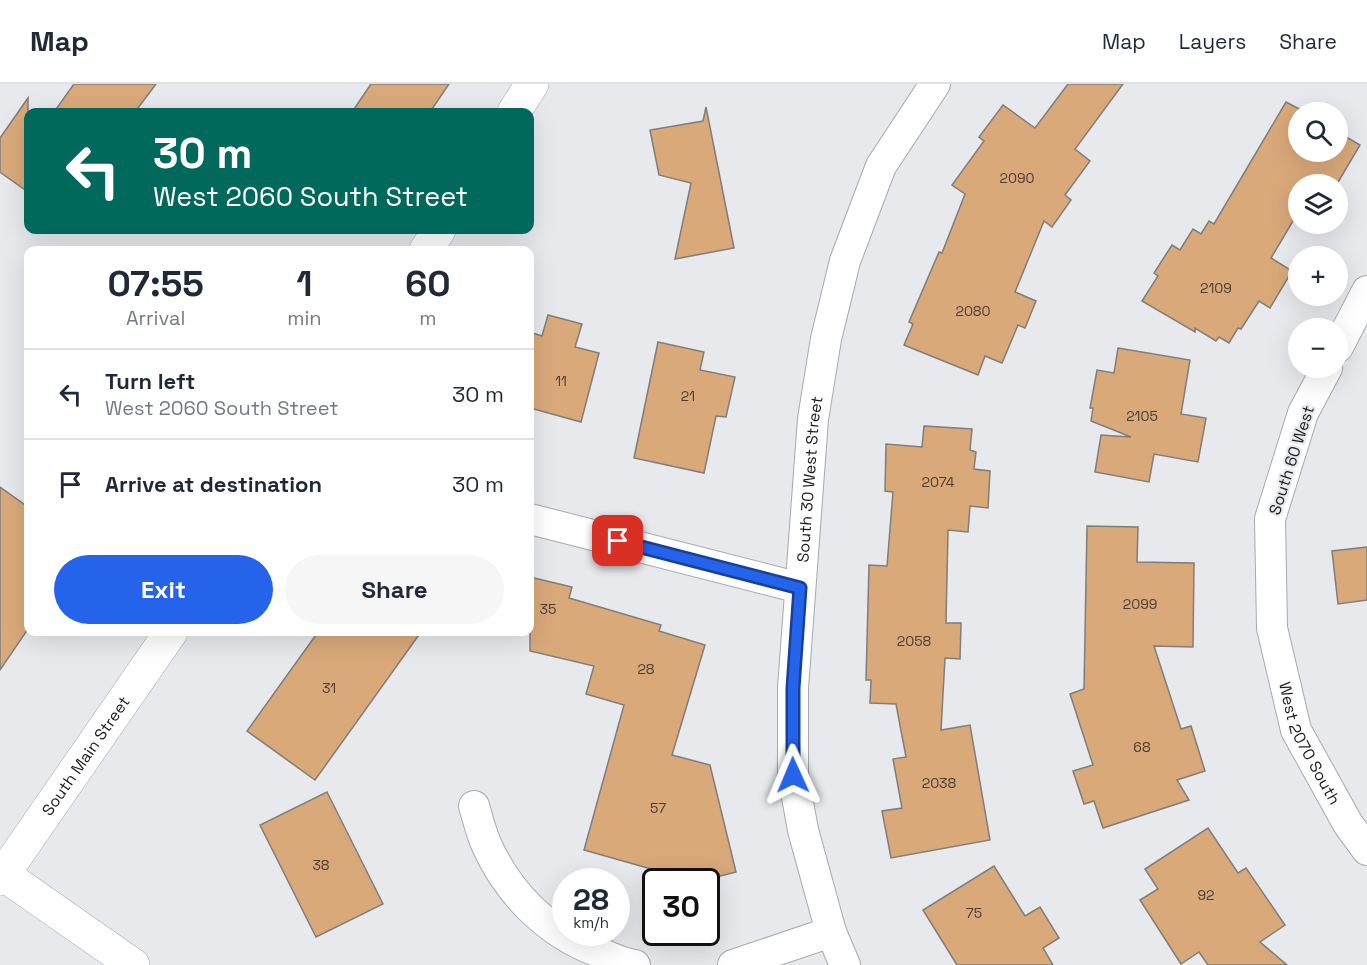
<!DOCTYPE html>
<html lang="en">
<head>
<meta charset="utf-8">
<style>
	:root { --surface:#fff; --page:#f6f6f7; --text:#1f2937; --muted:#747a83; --line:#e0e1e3; --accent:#2563eb }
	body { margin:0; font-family:"Space Grotesk",sans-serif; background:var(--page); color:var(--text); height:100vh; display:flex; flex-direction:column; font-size:22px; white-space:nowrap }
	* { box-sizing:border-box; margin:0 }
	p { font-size:20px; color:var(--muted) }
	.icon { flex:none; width:33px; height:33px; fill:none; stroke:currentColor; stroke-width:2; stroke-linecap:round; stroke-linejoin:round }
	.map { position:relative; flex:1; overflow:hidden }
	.side { position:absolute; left:24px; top:162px; width:510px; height:390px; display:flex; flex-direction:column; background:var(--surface); border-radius:12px; box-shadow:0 6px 24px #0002 }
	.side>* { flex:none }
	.banner { position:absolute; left:24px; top:24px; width:510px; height:126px; border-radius:12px; box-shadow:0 6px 24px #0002; background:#00695c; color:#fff; overflow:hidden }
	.tools { position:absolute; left:1288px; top:18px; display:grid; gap:12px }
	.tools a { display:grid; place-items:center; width:60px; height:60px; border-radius:50%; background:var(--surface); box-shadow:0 6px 24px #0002; font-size:30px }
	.speed { position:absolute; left:552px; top:784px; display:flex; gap:12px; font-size:30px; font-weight:700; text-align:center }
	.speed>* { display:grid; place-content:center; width:78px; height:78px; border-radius:50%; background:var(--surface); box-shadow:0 6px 24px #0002; line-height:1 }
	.speed small { font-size:15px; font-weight:400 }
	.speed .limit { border:3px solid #111; border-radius:9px; background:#fff; color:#111 }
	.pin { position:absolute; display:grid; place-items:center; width:51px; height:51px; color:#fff; margin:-26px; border-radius:12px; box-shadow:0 3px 9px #0006 }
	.me { position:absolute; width:66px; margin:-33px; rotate:359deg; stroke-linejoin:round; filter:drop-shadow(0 0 4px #0008) }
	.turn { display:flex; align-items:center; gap:21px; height:126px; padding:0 30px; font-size:27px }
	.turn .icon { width:78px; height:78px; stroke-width:2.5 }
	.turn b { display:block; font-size:42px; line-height:51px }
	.eta { display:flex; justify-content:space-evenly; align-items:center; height:102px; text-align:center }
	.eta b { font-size:36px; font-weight:700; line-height:42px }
	.primary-button { display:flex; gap:12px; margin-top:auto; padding:12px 30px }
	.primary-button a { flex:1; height:69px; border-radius:36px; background:var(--accent); color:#fff; font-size:24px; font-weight:700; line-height:69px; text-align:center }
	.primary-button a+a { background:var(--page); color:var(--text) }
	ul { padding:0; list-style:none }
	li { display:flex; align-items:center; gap:18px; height:90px; padding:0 30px; border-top:2px solid var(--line) }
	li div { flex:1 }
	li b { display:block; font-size:22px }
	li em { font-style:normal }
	header { display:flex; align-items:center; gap:36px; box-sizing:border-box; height:84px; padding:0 30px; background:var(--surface); border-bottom:2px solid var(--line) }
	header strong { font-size:28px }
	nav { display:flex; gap:33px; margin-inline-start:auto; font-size:21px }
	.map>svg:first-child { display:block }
	.building { fill:#d9a97a; stroke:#807d7b; stroke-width:1.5 }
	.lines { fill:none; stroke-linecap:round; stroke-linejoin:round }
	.minor-casing { stroke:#a8a9ac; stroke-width:32 }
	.tertiary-casing { stroke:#a8a9ac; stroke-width:34 }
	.minor { stroke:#fff; stroke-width:30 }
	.tertiary { stroke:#fff; stroke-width:33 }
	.route-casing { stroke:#184099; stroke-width:15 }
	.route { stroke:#2563eb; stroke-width:10 }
	.labels { text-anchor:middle; stroke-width:4.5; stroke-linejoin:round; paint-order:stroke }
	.number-label { font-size:14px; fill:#4a3e34 }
	.street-label { font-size:16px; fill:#1a1a1c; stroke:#e7e9ec }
</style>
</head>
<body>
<header>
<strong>Map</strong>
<nav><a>Map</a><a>Layers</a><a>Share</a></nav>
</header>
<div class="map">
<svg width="1367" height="881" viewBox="0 0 1367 881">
	<rect width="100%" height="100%" fill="#e7e9ec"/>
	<!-- building -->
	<g class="building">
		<path d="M74,0H156L135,28H54Z"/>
		<path d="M371,0H449L430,28H352Z"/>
		<path d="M1068,0H1123L1075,65L1090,77L1065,111L1071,116L1052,143L1044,137L1015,208L1036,217L1025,244L1018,241L1002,279L985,272L978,291L904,261L913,240L909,238L939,168L942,169L965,110L952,101L984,57L979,53L1003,21L1035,44Z"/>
		<path d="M28,14V108L0,88V54Z"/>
		<path d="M1286,18L1305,28H1299V68H1338V48L1360,61L1337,100H1299V127L1271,174L1292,187L1270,224L1259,217L1241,245L1238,244L1229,259L1219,253L1216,257L1195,244V248L1142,217L1158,192L1154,189L1172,161L1180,166L1193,145L1201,150L1209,137L1214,140Z"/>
		<path d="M706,23L734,164L675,175L691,99L659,91L650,46L703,37Z"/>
		<path d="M548,231L582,240L575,263L599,269L581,338L530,324V248L542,252Z"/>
		<path d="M658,258L704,268L700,286L735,293L726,333L716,332L704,389L634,374Z"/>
		<path d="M1118,264L1190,276L1181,330L1206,334L1198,378L1154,370L1149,398L1095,388L1101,351L1131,353L1091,337L1093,324H1090L1097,286L1114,289Z"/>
		<path d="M924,342L972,345L970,366L976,368L974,385L990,387L988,424L970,422L968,448L948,446L946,539H961L960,575L945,574L941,646L970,641L990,756L891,774L882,727L902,724L893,675L906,673L896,620L870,619L871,596H866L869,481L887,482L893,408L885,407L886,360L922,363Z"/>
		<path d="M0,403L28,423V545L0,586Z"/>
		<path d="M1087,442L1138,443L1137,478L1194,479L1193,563L1154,562L1181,645L1191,642L1205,687L1177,696L1189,716L1103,744L1094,717L1084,720L1073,687L1093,681L1070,610L1084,605Z"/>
		<path d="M1367,463V516L1338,520L1332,467Z"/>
		<path d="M530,493L572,503L569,514L661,541L659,547L705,561L672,671L710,681L736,788L697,798L584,766L624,621L586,610L594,582L530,567Z"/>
		<path d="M318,548H421L315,696L247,647Z"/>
		<path d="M327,708L383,820L316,853L260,741Z"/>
		<path d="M1208,744L1238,789L1246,784L1285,841L1260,858L1287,881H1208L1199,868L1181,880L1140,816L1158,805L1145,785Z"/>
		<path d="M994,782L1025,832L1040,823L1059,854L1043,864L1053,881H957L923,826Z"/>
	</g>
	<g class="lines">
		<defs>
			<g id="minor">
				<path d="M1338,263L1367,207"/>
				<path id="s1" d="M1327,284L1303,329L1270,435L1272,544L1296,646L1348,740L1367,766"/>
				<path d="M530,435L800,504"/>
				<path d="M474,722C478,735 481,749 487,762C509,810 547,848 596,867C609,873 622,879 635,881"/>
				<path d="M733,881L831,848"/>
				<path id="s2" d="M845,881L831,848L803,746L793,691V604L813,335L826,255L845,177L881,82L935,0"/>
			</g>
			<g id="tertiary">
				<path d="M514,28L532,0"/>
				<path d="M426,166L439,146"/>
				<path d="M0,788L133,881"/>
				<path id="s3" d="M0,795L171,548"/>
			</g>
		</defs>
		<!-- minor casing -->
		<use href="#minor" class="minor-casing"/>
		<!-- tertiary casing -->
		<use href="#tertiary" class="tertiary-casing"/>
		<!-- minor -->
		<use href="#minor" class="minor"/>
		<!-- tertiary -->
		<use href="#tertiary" class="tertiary"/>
	</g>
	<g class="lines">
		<defs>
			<path id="route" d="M618,457L800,504L793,604V691"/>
		</defs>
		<!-- route casing -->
		<use href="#route" class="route-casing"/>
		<!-- route -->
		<use href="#route" class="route"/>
	</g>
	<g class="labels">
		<!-- number labels -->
		<g class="number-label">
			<text x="1017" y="99">2090</text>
			<text x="1216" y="209">2109</text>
			<text x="973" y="232">2080</text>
			<text x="561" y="302">11</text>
			<text x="688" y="317">21</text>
			<text x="1142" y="337">2105</text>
			<text x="938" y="403">2074</text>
			<text x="1140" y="525">2099</text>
			<text x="548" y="530">35</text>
			<text x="914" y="562">2058</text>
			<text x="646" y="590">28</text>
			<text x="329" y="609">31</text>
			<text x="1142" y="668">68</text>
			<text x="939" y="704">2038</text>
			<text x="658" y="729">57</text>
			<text x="321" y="786">38</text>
			<text x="1206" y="816">92</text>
			<text x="974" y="834">75</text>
		</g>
		<!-- street labels -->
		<g class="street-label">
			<text transform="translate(1291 376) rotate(-72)" y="6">South 60 West</text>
			<text dy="6" stroke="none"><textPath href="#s2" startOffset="494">South 30 West Street</textPath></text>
			<text dy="6" stroke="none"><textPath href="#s1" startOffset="393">West 2070 South</textPath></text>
			<text dy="6" stroke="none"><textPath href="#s3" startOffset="150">South Main Street</textPath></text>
		</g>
	</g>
</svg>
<div class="tools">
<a><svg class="icon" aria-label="search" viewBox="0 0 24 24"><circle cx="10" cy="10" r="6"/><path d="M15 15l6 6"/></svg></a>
<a><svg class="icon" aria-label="layers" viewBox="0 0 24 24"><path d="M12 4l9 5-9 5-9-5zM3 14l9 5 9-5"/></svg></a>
<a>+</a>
<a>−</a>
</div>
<div class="speed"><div>28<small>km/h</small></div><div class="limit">30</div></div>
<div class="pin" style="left:618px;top:457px;background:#d93025"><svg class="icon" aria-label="arrive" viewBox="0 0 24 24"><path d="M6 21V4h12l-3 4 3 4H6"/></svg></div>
<svg class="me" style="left:793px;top:691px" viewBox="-20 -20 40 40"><path d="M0-17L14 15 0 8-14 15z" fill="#2563eb" stroke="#fff" stroke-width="4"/></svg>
<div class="banner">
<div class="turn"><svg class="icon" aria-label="left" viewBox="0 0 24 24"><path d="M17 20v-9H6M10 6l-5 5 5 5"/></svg><div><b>30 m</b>West 2060 South Street</div></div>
</div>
<section class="side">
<div class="eta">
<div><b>07:55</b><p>Arrival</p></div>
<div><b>1</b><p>min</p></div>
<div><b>60</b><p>m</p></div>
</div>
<ul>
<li><svg class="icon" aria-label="left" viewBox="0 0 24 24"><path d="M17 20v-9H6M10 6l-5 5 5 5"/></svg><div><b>Turn left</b><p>West 2060 South Street</p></div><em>30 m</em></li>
<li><svg class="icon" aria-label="arrive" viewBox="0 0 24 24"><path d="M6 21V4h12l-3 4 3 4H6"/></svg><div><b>Arrive at destination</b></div><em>30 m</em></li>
</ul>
<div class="primary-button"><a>Exit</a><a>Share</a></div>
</section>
</div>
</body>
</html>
